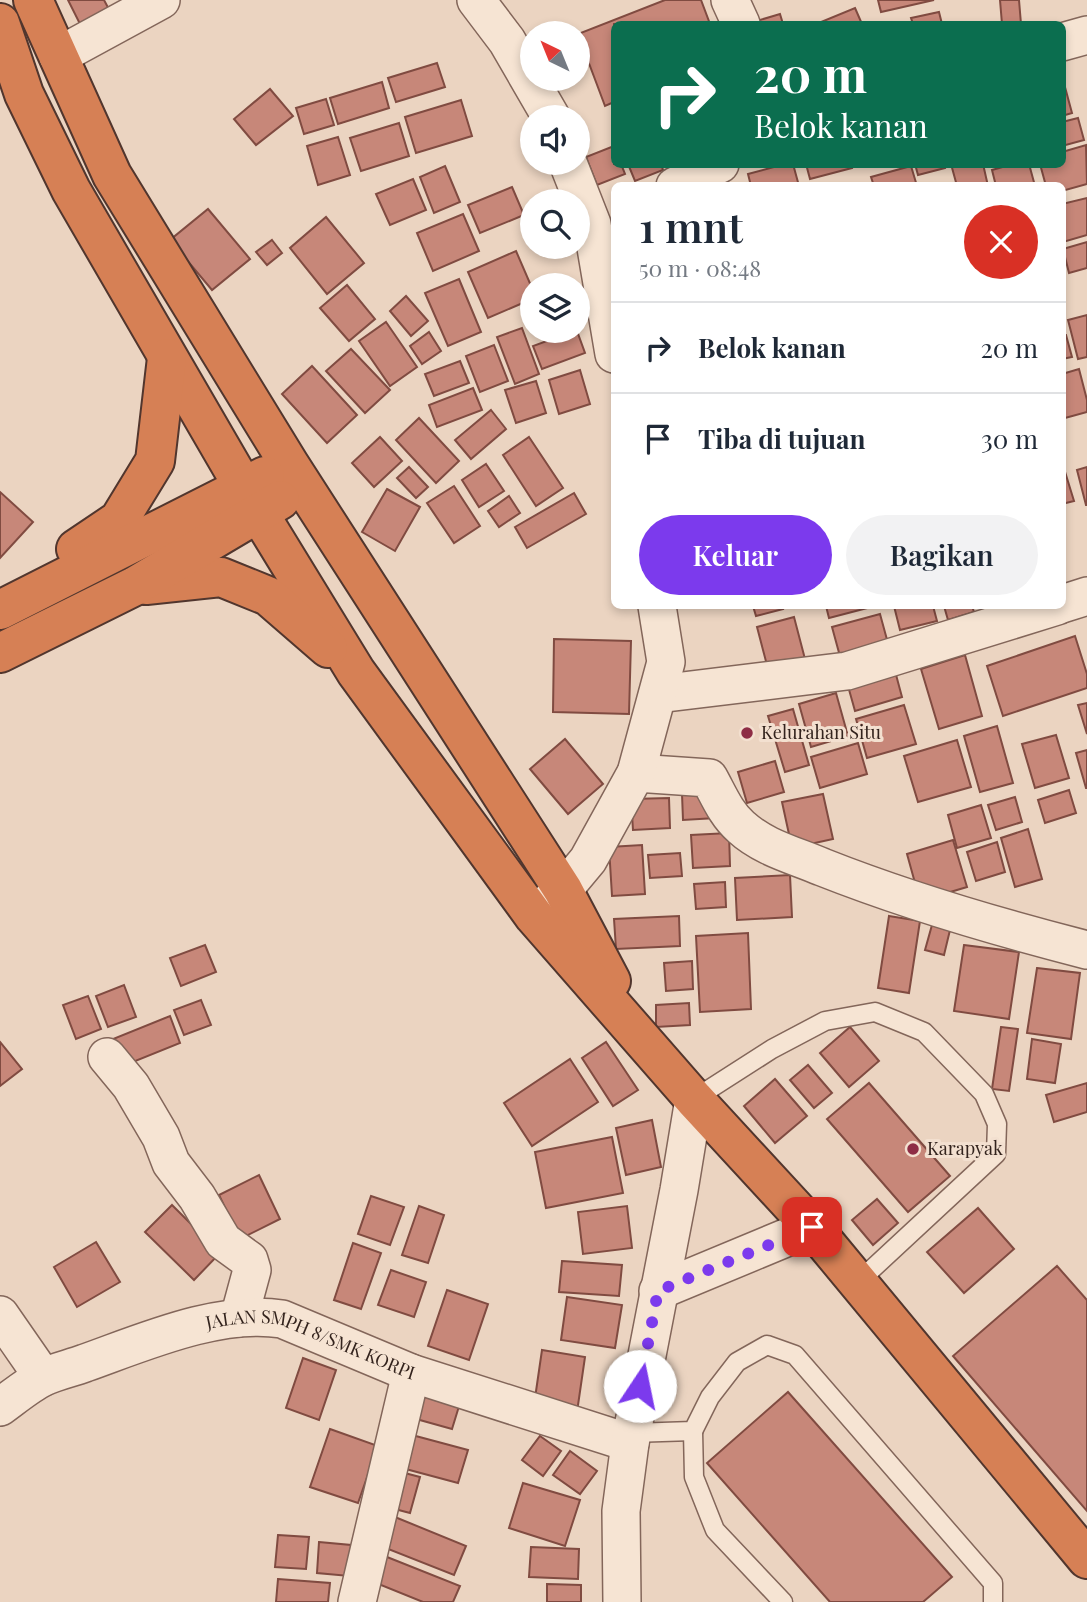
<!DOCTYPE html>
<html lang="id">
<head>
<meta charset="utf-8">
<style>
	:root { --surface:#fff; --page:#f2f2f3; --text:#1f2937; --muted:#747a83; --line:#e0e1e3; --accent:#7c3aed }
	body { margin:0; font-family:"Playfair Display",serif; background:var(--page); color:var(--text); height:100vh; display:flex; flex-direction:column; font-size:26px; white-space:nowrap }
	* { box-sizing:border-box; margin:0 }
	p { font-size:23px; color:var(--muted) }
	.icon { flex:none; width:38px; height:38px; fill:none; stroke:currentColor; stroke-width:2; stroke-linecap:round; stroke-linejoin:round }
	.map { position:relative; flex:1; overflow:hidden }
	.sheet { position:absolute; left:611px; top:182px; width:455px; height:427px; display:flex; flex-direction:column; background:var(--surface); border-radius:10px; box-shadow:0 4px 10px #0003 }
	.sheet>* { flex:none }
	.banner { position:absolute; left:611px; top:21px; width:455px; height:147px; border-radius:10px; box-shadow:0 4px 10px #0003; background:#0b6e4f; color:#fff; overflow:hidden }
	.needle { width:46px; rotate:317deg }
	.fabs { position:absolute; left:520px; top:21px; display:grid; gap:14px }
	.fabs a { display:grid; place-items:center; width:70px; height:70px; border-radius:50%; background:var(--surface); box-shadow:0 4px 10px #0003; font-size:35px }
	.pin { position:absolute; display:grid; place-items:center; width:60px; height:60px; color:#fff; margin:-30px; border-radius:14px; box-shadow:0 4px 10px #0006 }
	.me { position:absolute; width:77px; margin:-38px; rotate:11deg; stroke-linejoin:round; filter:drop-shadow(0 0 5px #0008) }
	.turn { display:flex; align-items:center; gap:24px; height:147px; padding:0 28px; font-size:32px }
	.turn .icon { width:91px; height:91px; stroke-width:2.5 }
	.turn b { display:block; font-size:49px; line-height:60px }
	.round { display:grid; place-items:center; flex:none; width:74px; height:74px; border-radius:37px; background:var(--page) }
	.head { display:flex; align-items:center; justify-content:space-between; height:119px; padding:0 28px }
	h1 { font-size:42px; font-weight:600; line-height:52px }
	.cta { display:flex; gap:14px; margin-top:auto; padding:14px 28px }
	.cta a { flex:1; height:80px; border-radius:42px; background:var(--accent); color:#fff; font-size:28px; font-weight:600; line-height:80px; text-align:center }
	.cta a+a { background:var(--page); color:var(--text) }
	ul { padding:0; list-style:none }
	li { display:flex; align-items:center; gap:21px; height:91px; padding:0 28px; border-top:2px solid var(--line) }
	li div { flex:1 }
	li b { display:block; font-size:26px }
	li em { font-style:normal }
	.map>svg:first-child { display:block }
	.building { fill:#c78779; stroke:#804b41; stroke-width:2 }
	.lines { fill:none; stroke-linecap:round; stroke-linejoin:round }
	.lane-casing { stroke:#83665a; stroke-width:21 }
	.street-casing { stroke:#83665a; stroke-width:40 }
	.highway-casing { stroke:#51362e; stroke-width:42 }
	.lane { stroke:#f6e4d3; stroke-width:18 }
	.street { stroke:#f6e4d3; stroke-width:37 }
	.highway { stroke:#d68055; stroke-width:38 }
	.route { stroke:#7c3aed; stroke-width:12; stroke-dasharray:0 21.6 }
	.poi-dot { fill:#8e2d45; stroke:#f3e0d0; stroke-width:2.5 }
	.labels { text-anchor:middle; stroke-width:6; stroke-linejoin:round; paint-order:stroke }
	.poi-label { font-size:18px; fill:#33231d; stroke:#f3e0d0; text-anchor:start }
	.street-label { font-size:18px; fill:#33231d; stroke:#f3e0d0 }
</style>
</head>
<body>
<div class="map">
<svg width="1087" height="1602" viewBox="0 0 1087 1602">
	<rect width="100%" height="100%" fill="#ebd4c1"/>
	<!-- building -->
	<g class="building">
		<path d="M68,0H104L112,15L83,30Z"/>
		<path d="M665,0H701L710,24H614V102L605,106L578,34Z"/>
		<path d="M878,0H934L881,12Z"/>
		<path d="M1000,0H1019L1021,24H1002Z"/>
		<path d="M855,8L862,24H822L821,22Z"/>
		<path d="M939,12L942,24H913L911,18Z"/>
		<path d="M780,14L783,24H754L753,22Z"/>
		<path d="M437,63L445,87L396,102L388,78Z"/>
		<path d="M1062,76L1072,113L1062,116Z"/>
		<path d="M382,82L389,108L338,124L330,98Z"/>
		<path d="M270,89L293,116L256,145L234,119Z"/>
		<path d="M326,99L334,125L304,134L296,108Z"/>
		<path d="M461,100L472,136L416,153L405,117Z"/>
		<path d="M1078,118L1084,140L1062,146V122Z"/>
		<path d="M399,123L409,156L361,171L350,138Z"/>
		<path d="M338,137L350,175L318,185L307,146Z"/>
		<path d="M1086,145L1087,184L1062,191V186H1046L1040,164H1062V152Z"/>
		<path d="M614,146V164H621L625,174L597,185L586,157Z"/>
		<path d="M628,164H661L663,170L635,181Z"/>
		<path d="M785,164H793L799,186H751L748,174Z"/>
		<path d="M806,164H851L852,168L810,179Z"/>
		<path d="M915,164H944L945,168L918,175Z"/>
		<path d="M951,164H983L988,186H957Z"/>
		<path d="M1013,164H1029L1035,186H996L992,170Z"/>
		<path d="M445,166L460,202L434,213L420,177Z"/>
		<path d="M911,166L917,186H874L871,177Z"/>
		<path d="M413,179L426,210L390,225L376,194Z"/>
		<path d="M512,187L524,215L480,233L468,205Z"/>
		<path d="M1087,198V235L1063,242L1062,204Z"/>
		<path d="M208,209L250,259L212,290L170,240Z"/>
		<path d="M463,214L479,251L433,271L417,233Z"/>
		<path d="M326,217L364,263L327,294L290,248Z"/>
		<path d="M272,240L282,253L267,265L256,252Z"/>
		<path d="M1087,242V268L1069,273L1063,249Z"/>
		<path d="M516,251L532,288V299L488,318L468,272Z"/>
		<path d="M459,279L481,332L448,346L425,293Z"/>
		<path d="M347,285L375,319L349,341L320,308Z"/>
		<path d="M406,296L428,321L411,336L390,311Z"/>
		<path d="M1087,315V357L1078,359L1068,320Z"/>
		<path d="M386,322L417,367L390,386L359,341Z"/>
		<path d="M522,328L539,374L515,384L497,337Z"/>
		<path d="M574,331H577L585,353L542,369L533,346Z"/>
		<path d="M429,332L441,351L422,364L410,346Z"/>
		<path d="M1062,335H1066L1072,357L1062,359Z"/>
		<path d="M494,345L508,381L480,392L466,356Z"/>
		<path d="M351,349L390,390L365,413L326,371Z"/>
		<path d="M460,361L469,383L434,396L425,374Z"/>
		<path d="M312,366L357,415L327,443L282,394Z"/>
		<path d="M1079,369L1087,400V412L1065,418L1062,407V374Z"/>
		<path d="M580,370L590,404L559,414L549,380Z"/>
		<path d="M536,381L546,413L516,423L505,390Z"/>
		<path d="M473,388L482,410L437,427L429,405Z"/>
		<path d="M491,410L506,429L471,459L455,440Z"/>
		<path d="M419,418L459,461L436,483L396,440Z"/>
		<path d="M380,437L402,461L374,487L352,463Z"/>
		<path d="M529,437L563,488L536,506L503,455Z"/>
		<path d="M1062,462L1074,501L1062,504Z"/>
		<path d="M486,464L504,491L479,507L462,480Z"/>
		<path d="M409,467L428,487L416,498L397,478Z"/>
		<path d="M1087,467V505H1086L1077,470Z"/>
		<path d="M454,486L480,526L454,543L427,503Z"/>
		<path d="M387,489L420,507L395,551L362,532Z"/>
		<path d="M0,492L33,522L0,558Z"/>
		<path d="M574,493L586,514L527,548L515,527Z"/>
		<path d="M509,496L520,513L499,527L488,511Z"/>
		<path d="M753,606H782L783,609L756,616Z"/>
		<path d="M826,606H875L829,618Z"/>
		<path d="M894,606H933L937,621L900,630Z"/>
		<path d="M944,606H972L974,612L948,620Z"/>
		<path d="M880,614L889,647L841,660L832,627Z"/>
		<path d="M794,617L805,659L768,669L757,627Z"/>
		<path d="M1075,636L1087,674V688L1003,716L987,666Z"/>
		<path d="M554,639L631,641L629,714L553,712Z"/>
		<path d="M965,655L982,716L939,729L921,669Z"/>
		<path d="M895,671L902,697L855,711L848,686Z"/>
		<path d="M836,693L848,736L811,747L799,704Z"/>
		<path d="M1087,703V734L1078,705Z"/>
		<path d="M904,705L916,744L867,758L856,719Z"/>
		<path d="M793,709L809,765L785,772L768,716Z"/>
		<path d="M997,726L1013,783L980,792L964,736Z"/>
		<path d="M1056,735L1069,778L1035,788L1022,744Z"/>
		<path d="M565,739L603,784L568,814L530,769Z"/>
		<path d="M957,740L971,787L918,802L904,756Z"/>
		<path d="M858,743L867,774L820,788L811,757Z"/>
		<path d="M1087,750V788H1086L1076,753Z"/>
		<path d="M775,761L784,792L747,803L738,772Z"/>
		<path d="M1069,790L1076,813L1045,823L1038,800Z"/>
		<path d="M715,792L716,818L683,820L682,794Z"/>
		<path d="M823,794L833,839L792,848L782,802Z"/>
		<path d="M1015,797L1022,822L996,830L988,805Z"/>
		<path d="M669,798L670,828L633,830L631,799Z"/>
		<path d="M981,805L991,838L957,848L948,815Z"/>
		<path d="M1028,829L1042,879L1015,887L1001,838Z"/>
		<path d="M729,833L730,866L693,868L691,835Z"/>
		<path d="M953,840L967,887L920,901L907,854Z"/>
		<path d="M997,842L1005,872L976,881L967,852Z"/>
		<path d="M642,845L645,894L612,896L609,847Z"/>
		<path d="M680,853L682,876L650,878L648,855Z"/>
		<path d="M790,875L792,917L737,920L735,878Z"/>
		<path d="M725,882L726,907L696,909L694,884Z"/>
		<path d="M679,916L680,946L616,949L614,919Z"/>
		<path d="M889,916L920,921L909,993L878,988Z"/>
		<path d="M932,925L950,930L944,955L925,950Z"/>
		<path d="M748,933L751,1009L700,1012L696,936Z"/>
		<path d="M205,945L216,972L181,986L170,958Z"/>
		<path d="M964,945L1019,952L1009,1019L954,1011Z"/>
		<path d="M692,961L693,989L666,991L664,963Z"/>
		<path d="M1037,968L1080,973L1071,1039L1027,1033Z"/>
		<path d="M124,985L136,1017L108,1027L96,996Z"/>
		<path d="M88,996L101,1029L76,1039L63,1005Z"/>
		<path d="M201,1000L211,1025L184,1035L174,1010Z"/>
		<path d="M689,1003L690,1025L656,1027V1005Z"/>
		<path d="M170,1016L180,1043L123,1066L113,1039Z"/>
		<path d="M850,1027L879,1061L849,1087L820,1053Z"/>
		<path d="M1001,1027L1018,1029L1009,1091L992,1089Z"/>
		<path d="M1032,1039L1061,1044L1055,1083L1027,1079Z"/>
		<path d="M0,1042L22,1069L0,1086Z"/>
		<path d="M606,1042L638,1090L613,1106L582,1058Z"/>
		<path d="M570,1059L598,1102L532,1146L504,1103Z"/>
		<path d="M808,1065L832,1093L814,1108L790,1080Z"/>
		<path d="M775,1079L807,1116L775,1143L744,1106Z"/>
		<path d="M869,1083L950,1176L908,1212L827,1119Z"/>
		<path d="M1087,1083V1112L1054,1122L1046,1095Z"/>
		<path d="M652,1120L661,1167L626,1175L616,1128Z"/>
		<path d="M612,1137L623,1193L546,1208L535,1152Z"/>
		<path d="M259,1175L280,1219L240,1239L219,1195Z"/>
		<path d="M371,1196L404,1207L390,1245L358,1234Z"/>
		<path d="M877,1199L898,1223L873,1245L852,1220Z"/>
		<path d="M172,1205L220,1253L194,1280L145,1232Z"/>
		<path d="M419,1206L444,1215L428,1263L402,1255Z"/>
		<path d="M627,1206L632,1248L583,1254L578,1212Z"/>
		<path d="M978,1208L1014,1249L964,1293L927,1252Z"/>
		<path d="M96,1242L120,1282L77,1307L54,1267Z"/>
		<path d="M353,1243L381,1253L361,1309L334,1300Z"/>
		<path d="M562,1261L622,1265L619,1296L559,1292Z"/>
		<path d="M1057,1266L1087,1300V1511L953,1356Z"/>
		<path d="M391,1270L426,1282L414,1317L378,1305Z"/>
		<path d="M447,1290L488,1304L469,1360L428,1346Z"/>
		<path d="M567,1297L622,1305L615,1348L561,1340Z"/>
		<path d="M542,1350L585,1357L577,1412L534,1405Z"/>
		<path d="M303,1358L336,1370L319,1420L286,1408Z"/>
		<path d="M416,1391L460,1403L452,1429L409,1417Z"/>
		<path d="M788,1392L952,1577L923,1602H830L707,1463Z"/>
		<path d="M330,1429L378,1446L358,1503L310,1487Z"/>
		<path d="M412,1435L468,1450L458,1483L402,1468Z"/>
		<path d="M540,1436L561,1451L543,1476L522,1460Z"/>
		<path d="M570,1451L597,1471L580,1494L553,1475Z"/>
		<path d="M397,1471L420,1477L410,1513L387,1507Z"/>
		<path d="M523,1483L580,1500L565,1546L509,1528Z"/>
		<path d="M390,1515L466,1546L454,1575L378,1545Z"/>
		<path d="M278,1535L309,1537L306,1569L275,1567Z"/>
		<path d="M319,1542L351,1545L349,1576L317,1573Z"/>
		<path d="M531,1547L579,1549L578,1579L529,1577Z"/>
		<path d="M382,1555L460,1586L453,1602H423L371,1581Z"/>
		<path d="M278,1579L330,1583L328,1602H276Z"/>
		<path d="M547,1584L581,1585V1602H547Z"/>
	</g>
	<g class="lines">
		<defs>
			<g id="lane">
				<path d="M694,1099L772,1049L825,1021L875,1012L924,1032L984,1094L997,1124L996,1154L857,1283"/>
				<path d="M693,1431L694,1477L715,1530L783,1602"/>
				<path d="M631,1433L693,1431L710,1397L737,1362L767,1345L795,1355L993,1583V1602"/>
			</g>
			<g id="street">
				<path d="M476,0L507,41L551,117"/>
				<path d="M730,0L741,24"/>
				<path d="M1062,42L1087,35"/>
				<path d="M58,56L161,0"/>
				<path d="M568,163L592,224L614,354"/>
				<path d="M675,186L720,164"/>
				<path d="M1062,604L1087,596"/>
				<path d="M658,694L847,671L1057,606"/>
				<path d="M636,773L709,778C719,796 726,814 741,827C764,848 794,855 822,867C908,901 997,927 1087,950"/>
				<path d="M540,910L563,890L588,860L636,773L666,662L657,606"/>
				<path d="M107,1057L131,1086L161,1137L171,1163L197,1197L223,1241L249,1260L252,1270L239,1318"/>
				<path d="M658,1291L812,1227"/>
				<path d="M0,1315L43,1377"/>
				<path id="s1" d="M0,1407C14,1397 29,1384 44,1377C57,1371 72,1368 85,1363C144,1342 219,1309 282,1319L411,1373L630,1443"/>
				<path d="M357,1602L411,1373"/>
				<path d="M622,1602L621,1511L630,1443L679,1190L694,1099"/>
			</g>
			<g id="highway">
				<path d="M33,0L112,175L289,464L563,890L611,981"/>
				<path d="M0,23L24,94L71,190L258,512L356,672L534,916L694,1099L812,1227L1087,1559"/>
				<path d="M76,549L119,520L155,461L167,358"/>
				<path d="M146,585L221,577L268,596L328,648"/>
				<path d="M0,610L265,476"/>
				<path d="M0,653L135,586L280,500"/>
			</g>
		</defs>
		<!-- lane casing -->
		<use href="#lane" class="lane-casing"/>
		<!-- street casing -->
		<use href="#street" class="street-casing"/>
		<!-- highway casing -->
		<use href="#highway" class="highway-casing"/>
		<!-- lane -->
		<use href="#lane" class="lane"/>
		<!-- street -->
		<use href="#street" class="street"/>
		<!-- highway -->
		<use href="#highway" class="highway"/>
	</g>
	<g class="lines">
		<!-- route -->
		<path class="route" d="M640,1386L658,1291L812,1227"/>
	</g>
	<!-- markers -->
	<g class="poi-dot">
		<circle cx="747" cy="733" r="7"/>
		<circle cx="913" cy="1149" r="7"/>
	</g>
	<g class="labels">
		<!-- poi labels -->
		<g class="poi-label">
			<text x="761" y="739">Kelurahan Situ</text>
			<text x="927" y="1155">Karapyak</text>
		</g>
		<!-- street labels -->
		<g class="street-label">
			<text dy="6" stroke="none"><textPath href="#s1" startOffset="334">JALAN SMPH 8/SMK KORPI</textPath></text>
		</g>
	</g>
</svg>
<div class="fabs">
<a><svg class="needle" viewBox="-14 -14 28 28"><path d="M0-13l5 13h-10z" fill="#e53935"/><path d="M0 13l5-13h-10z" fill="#747a83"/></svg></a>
<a><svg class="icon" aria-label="sound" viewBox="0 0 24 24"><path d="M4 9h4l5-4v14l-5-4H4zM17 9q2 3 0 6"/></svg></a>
<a><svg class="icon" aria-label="search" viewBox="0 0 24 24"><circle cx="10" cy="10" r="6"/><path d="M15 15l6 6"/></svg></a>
<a><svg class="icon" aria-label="layers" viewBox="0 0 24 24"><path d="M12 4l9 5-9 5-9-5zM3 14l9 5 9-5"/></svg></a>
</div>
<div class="pin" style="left:812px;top:1227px;background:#d93025"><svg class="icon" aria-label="arrive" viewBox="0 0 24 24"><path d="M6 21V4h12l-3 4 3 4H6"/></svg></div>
<svg class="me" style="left:640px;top:1386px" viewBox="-20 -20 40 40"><circle r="19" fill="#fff"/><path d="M0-13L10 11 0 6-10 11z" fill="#7c3aed"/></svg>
<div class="banner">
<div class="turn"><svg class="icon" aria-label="right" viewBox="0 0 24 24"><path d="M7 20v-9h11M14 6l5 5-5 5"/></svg><div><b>20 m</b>Belok kanan</div></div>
</div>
<section class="sheet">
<div class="head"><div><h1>1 mnt</h1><p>50 m · 08:48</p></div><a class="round" style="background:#d93025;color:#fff"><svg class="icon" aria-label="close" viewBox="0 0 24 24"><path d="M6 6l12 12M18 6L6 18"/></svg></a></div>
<ul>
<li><svg class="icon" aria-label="right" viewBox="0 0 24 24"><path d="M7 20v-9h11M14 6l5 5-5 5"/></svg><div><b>Belok kanan</b></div><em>20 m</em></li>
<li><svg class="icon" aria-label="arrive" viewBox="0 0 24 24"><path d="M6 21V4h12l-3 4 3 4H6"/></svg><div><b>Tiba di tujuan</b></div><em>30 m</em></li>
</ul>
<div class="cta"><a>Keluar</a><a>Bagikan</a></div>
</section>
</div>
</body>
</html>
